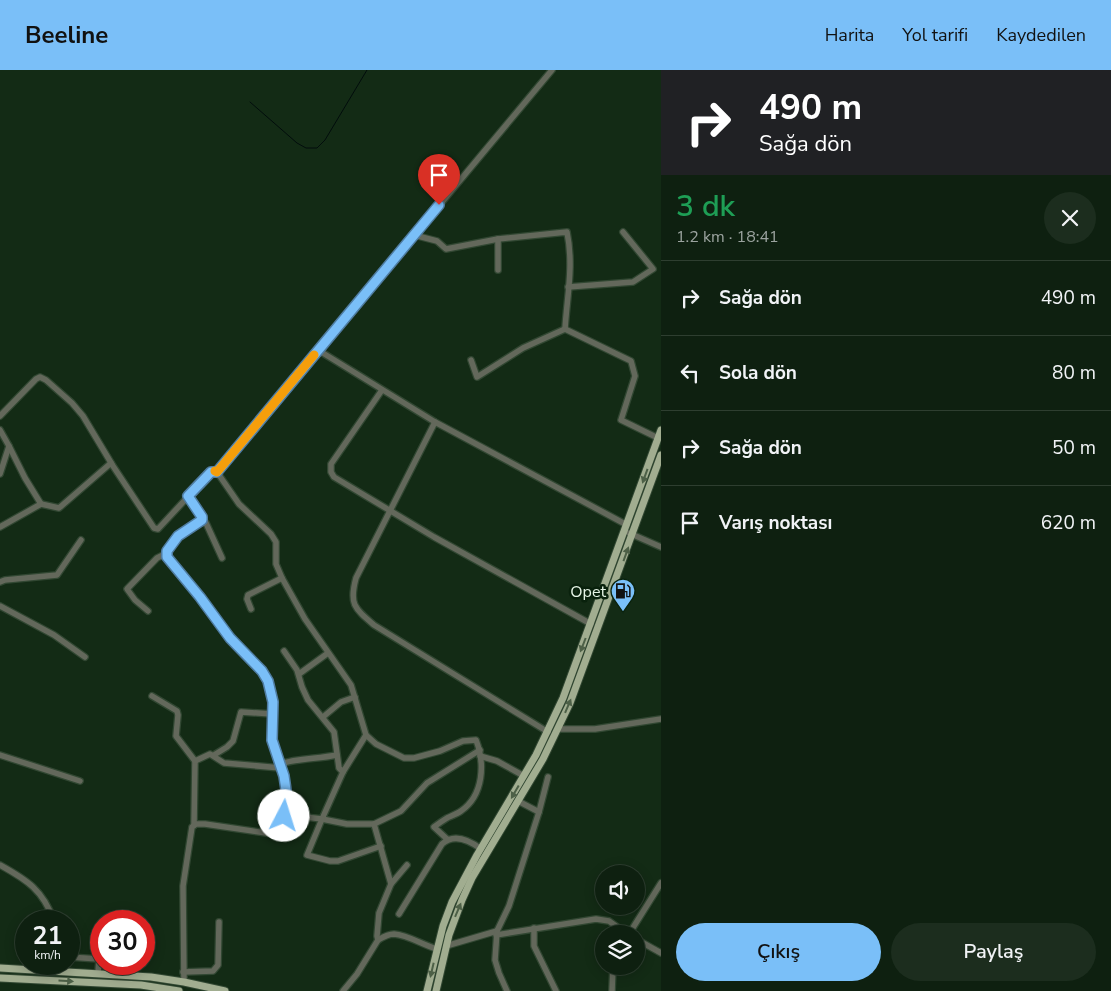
<!DOCTYPE html>
<html lang="tr">
<head>
<meta charset="utf-8">
<style>
	:root { --surface:#0e2010; --page:#1c2d1e; --text:#f1f3f6; --muted:#9ba39f; --line:#2e3e30; --accent:#7abff8 }
	body { margin:0; font-family:"Nunito Sans",sans-serif; background:var(--page); color:var(--text); height:100vh; display:flex; flex-direction:column; font-size:19px; white-space:nowrap }
	* { box-sizing:border-box; margin:0 }
	p { font-size:16px; color:var(--muted) }
	.icon { flex:none; width:28px; height:28px; fill:none; stroke:currentColor; stroke-width:2; stroke-linecap:round; stroke-linejoin:round }
	.map { position:relative; flex:1; overflow:hidden }
	.sheet { display:flex; flex-direction:column; background:var(--surface); width:450px }
	.sheet>* { flex:none }
	.banner { background:#202124; color:#fff; overflow:hidden }
	.fabs { position:absolute; left:595px; top:795px; display:grid; gap:10px }
	.fabs a { display:grid; place-items:center; width:50px; height:50px; border-radius:50%; background:var(--surface); box-shadow:0 2px 12px #0003,0 0 0 1px var(--line); font-size:25px }
	.speed { position:absolute; left:15px; top:840px; display:flex; gap:10px; font-size:25px; font-weight:700; text-align:center }
	.speed>* { display:grid; place-content:center; width:65px; height:65px; border-radius:50%; background:var(--surface); box-shadow:0 2px 12px #0003,0 0 0 1px var(--line); line-height:1 }
	.speed small { font-size:12px; font-weight:400 }
	.speed .limit { border:8px solid #d22; background:#fff; color:#111 }
	.pin { position:absolute; display:grid; place-items:center; width:42px; height:42px; color:#fff; margin:-51px -21px; border-radius:50% 50% 50% 0; rotate:-45deg; box-shadow:0 0 5px #0007 }
	.pin .icon { rotate:45deg }
	.me { position:absolute; width:55px; margin:-28px; rotate:5deg; stroke-linejoin:round; filter:drop-shadow(0 0 4px #0008) }
	.turn { display:flex; align-items:center; gap:18px; height:105px; padding:0 15px; font-size:22px }
	.turn .icon { width:65px; height:65px; stroke-width:2.5 }
	.turn b { display:block; font-size:35px; line-height:42px }
	.round { display:grid; place-items:center; flex:none; width:52px; height:52px; border-radius:26px; background:var(--page) }
	.summary { display:flex; align-items:center; justify-content:space-between; height:85px; padding:0 15px }
	h1 { font-size:30px; font-weight:600; line-height:38px; color:#1e9e55 }
	.button { display:flex; gap:10px; margin-top:auto; padding:10px 15px }
	.button a { flex:1; height:58px; border-radius:30px; background:var(--accent); color:#111; font-size:20px; font-weight:600; line-height:58px; text-align:center }
	.button a+a { background:var(--page); color:var(--text) }
	ul { padding:0; list-style:none }
	li { display:flex; align-items:center; gap:15px; height:75px; padding:0 15px; border-top:1px solid var(--line) }
	li div { flex:1 }
	li b { display:block; font-size:19px }
	li em { font-style:normal }
	header { display:flex; align-items:center; gap:30px; box-sizing:border-box; height:70px; padding:0 25px; background:var(--accent); color:#111 }
	header strong { font-size:24px }
	nav { display:flex; gap:28px; margin-inline-start:auto; font-size:18px }
	main { display:flex; flex:1; min-height:0 }
	.map>svg:first-child { display:block }
	.lines { fill:none; stroke-linecap:round; stroke-linejoin:round }
	.stream { stroke:#020d0c; stroke-width:1 }
	.minor-casing { stroke:#314732; stroke-width:8 }
	.major-casing { stroke:#314732; stroke-width:9 }
	.minor { stroke:#63685b; stroke-width:5.5 }
	.major { stroke:#a1ad90; stroke-width:7 }
	.oneway { fill:#4d6047 }
	.route-casing { stroke:#4f7ca1; stroke-width:12 }
	.route { stroke:#7abff8; stroke-width:9 }
	.slow { stroke:#f59e0b; stroke-width:9 }
	.labels { text-anchor:middle; stroke-width:5; stroke-linejoin:round; paint-order:stroke }
	.poi-label { font-size:16px; fill:#e6f4e6; stroke:#09210c; text-anchor:end }
</style>
</head>
<body>
<header>
<strong>Beeline</strong>
<nav><a>Harita</a><a>Yol tarifi</a><a>Kaydedilen</a></nav>
</header>
<main>
<div class="map">
<svg width="661" height="921" viewBox="0 0 661 921">
	<rect width="100%" height="100%" fill="#132b15"/>
	<g class="lines">
		<!-- stream -->
		<path class="stream" d="M250,32L297,73L306,78H317L325,70L367,0"/>
		<defs>
			<g id="minor">
				<path d="M414,165L437,171L446,179L498,169L567,162C574,196 567,226 565,259"/>
				<path d="M498,200V169"/>
				<path d="M568,217L633,212L653,199L623,162"/>
				<path d="M318,280L435,352L627,455"/>
				<path d="M471,290L477,307L523,278L565,259L631,291L635,306L621,350L658,368"/>
				<path d="M382,320L331,394V402L334,407L434,467L591,554"/>
				<path d="M0,346L36,309L40,307L46,310L72,333L83,346L113,396L154,458L158,459L211,402H217L239,434L271,464L276,472V494L282,508L305,549L351,615L366,665L376,674L404,688H414L440,681L463,671L476,670C485,693 484,725 461,741C457,744 451,746 447,748C442,751 438,754 434,757L447,769"/>
				<path d="M435,352L356,508C349,534 354,538 374,555L548,662"/>
				<path d="M0,360L9,376L0,404"/>
				<path d="M217,402L552,0"/>
				<path d="M41,434L59,438L111,393"/>
				<path d="M202,450L206,453L222,488"/>
				<path d="M0,457L41,434L25,408L9,376"/>
				<path d="M629,463L661,477"/>
				<path d="M0,512L5,510L57,505L81,470"/>
				<path d="M0,536L54,565L85,587"/>
				<path d="M251,539L247,529L248,525L282,508"/>
				<path d="M148,541L135,530L127,519L157,488L167,483"/>
				<path d="M284,581L297,600L302,617L308,630L334,662L339,698L343,702"/>
				<path d="M299,604L328,583"/>
				<path d="M152,626L177,641L178,645L176,666L195,691L194,755"/>
				<path d="M323,647L341,632L355,627"/>
				<path d="M558,659H595L661,649"/>
				<path d="M366,665L343,702L322,749L347,754H374L391,814L379,843L377,866L378,870"/>
				<path d="M0,685L80,711"/>
				<path d="M214,685L227,677L233,671L241,642L273,644"/>
				<path d="M480,686L497,691L524,706"/>
				<path d="M195,691L210,684L224,693L281,698"/>
				<path d="M280,694C298,688 318,689 337,685"/>
				<path d="M539,742L548,707"/>
				<path d="M283,752L297,746L322,749L307,785L330,791H338L381,776"/>
				<path d="M374,754L401,741L427,713L480,680"/>
				<path d="M0,795C27,810 43,820 54,851"/>
				<path d="M391,814L407,795"/>
				<path d="M399,844L442,774C454,763 469,770 481,779"/>
				<path d="M534,858V876L556,921"/>
				<path d="M629,864L661,813"/>
				<path d="M496,865L596,849L609,851L627,864"/>
				<path d="M636,869L661,883"/>
				<path d="M446,876L497,861"/>
				<path d="M95,877L99,889"/>
				<path d="M69,887L99,889L98,903"/>
				<path d="M183,902L213,901L218,895L219,852"/>
				<path d="M184,912L183,816L192,757L196,754H205L273,764L281,755L285,746L287,720L284,706L273,675V632L268,611L262,601L222,559L167,485C168,466 191,461 202,450V447L188,426"/>
				<path d="M343,921L357,904L378,870C383,867 388,864 394,864C408,865 423,875 437,879"/>
				<path d="M507,921L499,903L495,890L497,861L509,836L539,742L518,731"/>
				<path d="M612,921L613,896"/>
			</g>
			<g id="major">
				<path d="M0,898L151,907L184,912L225,921"/>
				<path d="M0,908L141,915L179,921"/>
				<path d="M427,921L443,856L452,832L477,785L536,685L563,628L661,360"/>
				<path d="M436,921L449,865L462,830L472,808L543,689L570,633L661,385"/>
			</g>
		</defs>
		<!-- minor casing -->
		<use href="#minor" class="minor-casing"/>
		<!-- major casing -->
		<use href="#major" class="major-casing"/>
		<!-- minor -->
		<use href="#minor" class="minor"/>
		<!-- major -->
		<use href="#major" class="major"/>
	</g>
	<!-- one-way arrows -->
	<defs><path id="oneway-solid" d="M-6-.8H1V-3.2L6.5 0L1 3.2V.8H-6Z" transform="scale(1.25)"/></defs>
	<g class="oneway">
		<use href="#oneway-solid" transform="translate(645 406) rotate(110)"/>
		<use href="#oneway-solid" transform="translate(626 484) rotate(-70)"/>
		<use href="#oneway-solid" transform="translate(583 575) rotate(111)"/>
		<use href="#oneway-solid" transform="translate(568 636) rotate(-67)"/>
		<use href="#oneway-solid" transform="translate(515 722) rotate(120)"/>
		<use href="#oneway-solid" transform="translate(458 840) rotate(-67)"/>
		<use href="#oneway-solid" transform="translate(432 900) rotate(103)"/>
		<use href="#oneway-solid" transform="translate(66 911) rotate(3)"/>
	</g>
	<g class="lines">
		<defs>
			<path id="route" d="M284,746L286,720L284,706L272,670L273,632L268,611L262,601L230,568L200,527L167,487V481L178,466L202,450V447L188,426L211,402H217L439,135"/>
		</defs>
		<!-- route casing -->
		<use href="#route" class="route-casing"/>
		<!-- route -->
		<use href="#route" class="route"/>
		<!-- slow -->
		<path class="slow" d="M215,401L217,402L314,285"/>
	</g>
	<!-- icons -->
	<defs>
		<symbol id="fuel-pin" viewBox="-11 -11 22 30"><path d="M0 17L-7.5 6A9.5 9.5 0 1 1 7.5 6Z" fill="#7abff8" stroke="#09210c"/><path d="M-5.5-6h7V0h2V4h1.3V-2.5L3-4.5l.8-.8L6-3V5H2.5V1h-1V6h-7ZM-4.2-4.7v3.2H.2V-4.7Z" fill="#111"/></symbol>
	</defs>
	<g fill-rule="evenodd">
		<use href="#fuel-pin" x="609" y="507" width="28" height="38"/>
	</g>
	<g class="labels">
		<!-- poi labels -->
		<g class="poi-label">
			<text x="606" y="527">Opet</text>
		</g>
	</g>
</svg>
<div class="fabs">
<a><svg class="icon" aria-label="sound" viewBox="0 0 24 24"><path d="M4 9h4l5-4v14l-5-4H4zM17 9q2 3 0 6"/></svg></a>
<a><svg class="icon" aria-label="layers" viewBox="0 0 24 24"><path d="M12 4l9 5-9 5-9-5zM3 14l9 5 9-5"/></svg></a>
</div>
<div class="speed"><div>21<small>km/h</small></div><div class="limit">30</div></div>
<div class="pin" style="left:439px;top:135px;background:#d93025"><svg class="icon" aria-label="arrive" viewBox="0 0 24 24"><path d="M6 21V4h12l-3 4 3 4H6"/></svg></div>
<svg class="me" style="left:284px;top:746px" viewBox="-20 -20 40 40"><circle r="19" fill="#fff"/><path d="M0-13L10 11 0 6-10 11z" fill="#7abff8"/></svg>
</div>
<section class="sheet">
<div class="banner">
<div class="turn"><svg class="icon" aria-label="right" viewBox="0 0 24 24"><path d="M7 20v-9h11M14 6l5 5-5 5"/></svg><div><b>490 m</b>Sağa dön</div></div>
</div>
<div class="summary"><div><h1>3 dk</h1><p>1.2 km · 18:41</p></div><a class="round"><svg class="icon" aria-label="close" viewBox="0 0 24 24"><path d="M6 6l12 12M18 6L6 18"/></svg></a></div>
<ul>
<li><svg class="icon" aria-label="right" viewBox="0 0 24 24"><path d="M7 20v-9h11M14 6l5 5-5 5"/></svg><div><b>Sağa dön</b></div><em>490 m</em></li>
<li><svg class="icon" aria-label="left" viewBox="0 0 24 24"><path d="M17 20v-9H6M10 6l-5 5 5 5"/></svg><div><b>Sola dön</b></div><em>80 m</em></li>
<li><svg class="icon" aria-label="right" viewBox="0 0 24 24"><path d="M7 20v-9h11M14 6l5 5-5 5"/></svg><div><b>Sağa dön</b></div><em>50 m</em></li>
<li><svg class="icon" aria-label="arrive" viewBox="0 0 24 24"><path d="M6 21V4h12l-3 4 3 4H6"/></svg><div><b>Varış noktası</b></div><em>620 m</em></li>
</ul>
<div class="button"><a>Çıkış</a><a>Paylaş</a></div>
</section>
</main>
</body>
</html>
